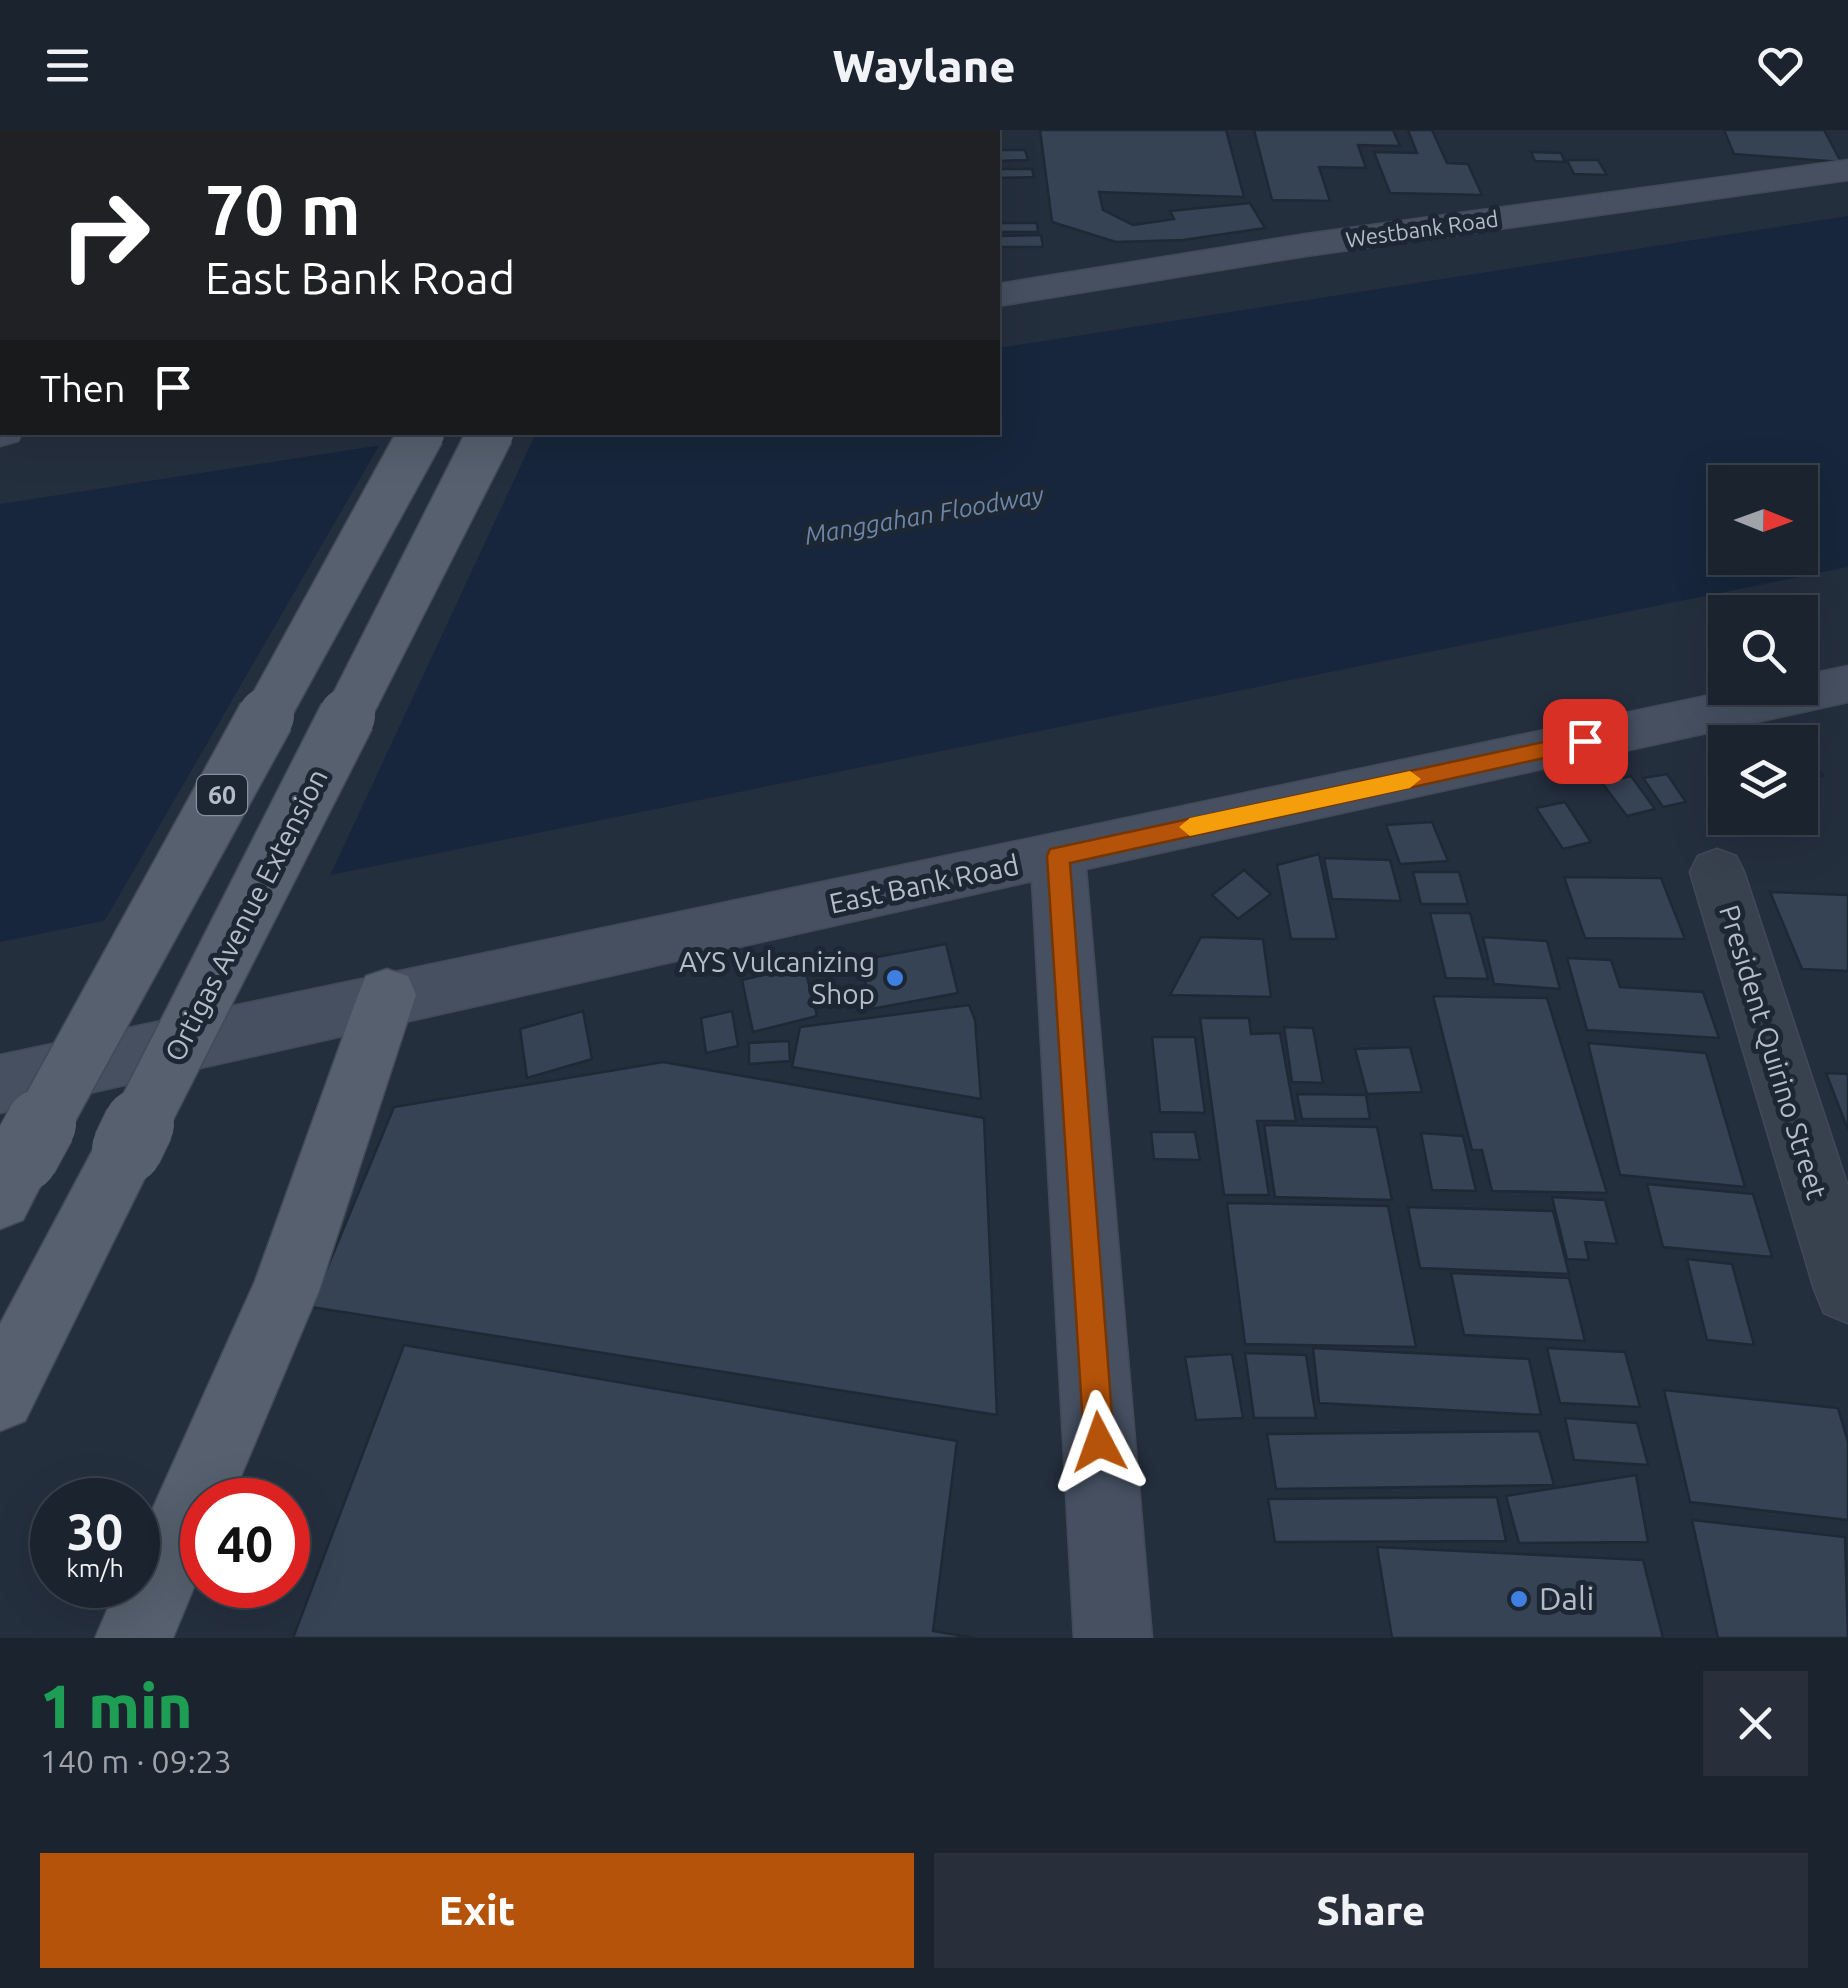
<!DOCTYPE html>
<html lang="en">
<head>
<meta charset="utf-8">
<style>
	:root { --surface:#1b232e; --page:#282f3a; --text:#f1f3f6; --muted:#a0a4aa; --line:#39404a; --accent:#b45309 }
	body { margin:0; font-family:Ubuntu,sans-serif; background:var(--page); color:var(--text); height:100vh; display:flex; flex-direction:column; font-size:38px; white-space:nowrap }
	* { box-sizing:border-box; margin:0 }
	p { font-size:32px; color:var(--muted) }
	.icon { flex:none; width:55px; height:55px; fill:none; stroke:currentColor; stroke-width:2; stroke-linecap:round; stroke-linejoin:round }
	.map { position:relative; height:1508px; overflow:hidden }
	.side { display:flex; flex-direction:column; background:var(--surface); flex:1 }
	.side>* { flex:none }
	.banner { position:absolute; left:0px; top:0px; width:1000px; height:305px; box-shadow:0 10px 40px #0002,0 0 0 2px var(--line); background:#202124; color:#fff; overflow:hidden }
	.needle { width:65px; rotate:91deg }
	.fabs { position:absolute; left:1708px; top:335px; display:grid; gap:20px }
	.fabs a { display:grid; place-items:center; width:110px; height:110px; border-radius:0px; background:var(--surface); box-shadow:0 10px 40px #0002,0 0 0 2px var(--line); font-size:50px }
	.speed { position:absolute; left:30px; top:1348px; display:flex; gap:20px; font-size:50px; font-weight:700; text-align:center }
	.speed>* { display:grid; place-content:center; width:130px; height:130px; border-radius:50%; background:var(--surface); box-shadow:0 10px 40px #0002,0 0 0 2px var(--line); line-height:1 }
	.speed small { font-size:25px; font-weight:400 }
	.speed .limit { border:15px solid #d22; background:#fff; color:#111 }
	.pin { position:absolute; display:grid; place-items:center; width:85px; height:85px; color:#fff; margin:-42px; border-radius:20px; box-shadow:0 5px 15px #0006 }
	.me { position:absolute; width:110px; margin:-55px; rotate:356deg; stroke-linejoin:round; filter:drop-shadow(0 0 8px #0008) }
	.turn { display:flex; align-items:center; gap:35px; height:210px; padding:0 40px; font-size:45px }
	.turn .icon { width:130px; height:130px; stroke-width:2.5 }
	.turn b { display:block; font-size:70px; line-height:85px }
	.then { display:flex; align-items:center; height:95px; padding:0 40px; background:#0003; gap:20px; font-size:38px }
	.round { display:grid; place-items:center; flex:none; width:105px; height:105px; border-radius:0px; background:var(--page) }
	.summary { display:flex; align-items:center; justify-content:space-between; height:170px; padding:0 40px }
	h1 { font-size:60px; font-weight:800; line-height:75px; color:#1e9e55 }
	.cta { display:flex; gap:20px; margin-top:auto; padding:20px 40px }
	.cta a { flex:1; height:115px; border-radius:0px; background:var(--accent); color:#fff; font-size:40px; font-weight:800; line-height:115px; text-align:center }
	.cta a+a { background:var(--page); color:var(--text) }
	header { display:flex; justify-content:space-between; align-items:center; height:130px; padding:0 40px; background:var(--surface); font-size:45px; font-weight:800 }
	.map>svg:first-child { display:block }
	.water { fill:#17263c; fill-rule:evenodd }
	.pier { fill:#242f3e }
	.building { fill:#364354; stroke:#1f2835; stroke-width:2.5 }
	.lines { fill:none; stroke-linecap:round; stroke-linejoin:round }
	.street-casing { stroke:#414a57; stroke-width:3 }
	.secondary-casing { stroke:#414a57; stroke-width:3 }
	.primary-casing { stroke:#414a57; stroke-width:3 }
	.street { fill:#38414e; fill-rule:evenodd }
	.secondary { fill:#465061; fill-rule:evenodd }
	.primary { fill:#56606e; fill-rule:evenodd }
	.primary-bridge-far2-casing { stroke:#414a57; stroke-width:48; stroke-linecap:butt }
	.primary-bridge-far1-casing { stroke:#414a57; stroke-width:59; stroke-linecap:butt }
	.primary-bridge-casing { stroke:#414a57; stroke-width:72; stroke-linecap:butt }
	.primary-bridge-far2 { stroke:#56606e; stroke-width:45 }
	.primary-bridge-far1 { stroke:#56606e; stroke-width:56 }
	.primary-bridge { stroke:#56606e; stroke-width:70 }
	.route { fill:#b45309; stroke:#753606; stroke-width:2.5 }
	.slow { fill:#f59e0b }
	.shop-dot { fill:#3f7fe0; stroke:#1d2633; stroke-width:4 }
	.labels { text-anchor:middle; stroke-width:10; stroke-linejoin:round; paint-order:stroke }
	.far-street-label { font-size:22px; fill:#b4bcc9; stroke:#1d2633 }
	.far-water-label { font-size:25px; font-style:italic; fill:#6d86a8; stroke:#1d2633 }
	.shield { fill:#1d2633; stroke:#878f9c; stroke-width:2.5 }
	.shield-label { font-size:25px; font-weight:bold; fill:#b4bcc9 }
	.street-label { font-size:28px; fill:#b4bcc9; stroke:#1d2633 }
	.poi-label { font-size:28px; fill:#b4bcc9; stroke:#1d2633; text-anchor:end }
	.near-poi-label { font-size:32px; fill:#b4bcc9; stroke:#1d2633; text-anchor:start }
</style>
</head>
<body>
<header><svg class="icon" aria-label="menu" viewBox="0 0 24 24"><path d="M4 6h16M4 12h16M4 18h16"/></svg>Waylane<svg class="icon" aria-label="heart" viewBox="0 0 24 24"><path d="M12 20l-8-8c-3-5 5-10 8-4 3-6 11-1 8 4z"/></svg></header>
<div class="map">
<svg width="1848" height="1508" viewBox="0 0 1848 1508">
	<rect width="100%" height="100%" fill="#242f3e"/>
	<!-- water -->
	<path class="water" d="M1848,86V437L0,812V374L460,303L998,302V218ZM1725,352H1800V428H1725Z"/>
	<!-- pier -->
	<path class="pier" d="M427,302L536,303L327,752L101,797L383,309Z"/>
	<!-- building -->
	<g class="building">
		<path d="M751,0H842L751,2Z"/>
		<path d="M1040,0H1226L1244,67L1099,62L1103,80L1133,95L1174,89L1170,81L1250,73L1265,98L1183,110L1116,112L1052,92Z"/>
		<path d="M1254,0H1393L1400,16L1358,15L1366,38L1319,37L1330,71L1272,70Z"/>
		<path d="M1408,0H1432L1447,33L1468,34L1482,65L1390,63L1374,22L1417,23Z"/>
		<path d="M1724,0H1824L1841,32L1734,24Z"/>
		<path d="M998,20H1025L1028,30L998,31Z"/>
		<path d="M1531,22L1561,23L1565,32L1535,31Z"/>
		<path d="M1567,30H1598L1607,45L1574,44Z"/>
		<path d="M998,39H1032L1034,47L998,48Z"/>
		<path d="M998,93H1037L1038,102H998Z"/>
		<path d="M1041,105L1043,117H998V106Z"/>
		<path d="M1804,622L1823,646L1800,650V623Z"/>
		<path d="M1667,644L1686,672L1663,677L1643,648Z"/>
		<path d="M1631,646L1655,679L1627,686L1602,653Z"/>
		<path d="M1565,672L1591,712L1563,719L1536,678Z"/>
		<path d="M1432,692L1448,731L1400,734L1386,695Z"/>
		<path d="M1319,724L1337,809H1291L1277,735Z"/>
		<path d="M1324,728L1390,730L1401,771L1332,769Z"/>
		<path d="M1244,740L1271,764L1238,789L1212,765Z"/>
		<path d="M1413,742H1459L1468,774H1421Z"/>
		<path d="M1564,747L1661,748L1685,809L1585,808Z"/>
		<path d="M1770,762L1848,765V841L1802,839Z"/>
		<path d="M1430,783H1470L1488,849L1446,848Z"/>
		<path d="M1201,807L1263,809L1271,867L1170,865Z"/>
		<path d="M1483,807L1547,811L1560,859L1494,854Z"/>
		<path d="M946,814L958,863L871,879L861,830Z"/>
		<path d="M1567,828L1611,830L1620,857L1703,862L1719,908L1587,900Z"/>
		<path d="M804,835L817,886L753,902L742,850Z"/>
		<path d="M1433,866L1547,868L1607,1063L1492,1061L1482,1020H1472Z"/>
		<path d="M969,875L975,890L981,969L792,937L800,897Z"/>
		<path d="M583,881L592,929L527,948L520,899Z"/>
		<path d="M732,881L738,916L706,923L701,888Z"/>
		<path d="M1200,888H1249L1251,904L1280,903L1296,991H1257L1269,1065H1224Z"/>
		<path d="M1284,897L1313,898L1323,953L1292,952Z"/>
		<path d="M1152,907H1195L1205,983L1160,982Z"/>
		<path d="M789,911L790,931L749,934V913Z"/>
		<path d="M1588,913L1706,923L1745,1057L1620,1045Z"/>
		<path d="M1410,917L1422,962L1367,964L1355,919Z"/>
		<path d="M663,932L984,988L997,1285L311,1177L394,977Z"/>
		<path d="M1826,943L1848,944V1000Z"/>
		<path d="M1297,964L1366,965L1370,989H1302Z"/>
		<path d="M1264,995L1377,997L1392,1070L1275,1067Z"/>
		<path d="M1151,1002H1195L1200,1030L1154,1029Z"/>
		<path d="M1421,1003L1463,1006L1476,1061L1432,1060Z"/>
		<path d="M1647,1054L1753,1064L1772,1127L1663,1117Z"/>
		<path d="M1552,1067L1605,1070L1617,1114L1585,1112L1589,1130L1567,1129Z"/>
		<path d="M1227,1073L1388,1076L1416,1217L1245,1214Z"/>
		<path d="M1408,1077L1553,1081L1569,1144L1420,1138Z"/>
		<path d="M1687,1129L1732,1134L1754,1215L1707,1210Z"/>
		<path d="M1451,1143L1569,1148L1585,1211L1464,1205Z"/>
		<path d="M404,1215L957,1311L933,1501L975,1508H293Z"/>
		<path d="M1313,1218L1529,1229L1541,1285L1319,1273Z"/>
		<path d="M1547,1218L1625,1222L1640,1277L1560,1273Z"/>
		<path d="M1245,1223L1306,1225L1316,1288H1254Z"/>
		<path d="M1232,1224L1243,1288L1196,1290L1185,1227Z"/>
		<path d="M1664,1260L1838,1278L1848,1312V1390L1690,1372Z"/>
		<path d="M1565,1288L1637,1293L1648,1335L1574,1330Z"/>
		<path d="M1539,1301L1554,1355L1276,1359L1267,1304Z"/>
		<path d="M1636,1345L1648,1412L1519,1413L1506,1366Z"/>
		<path d="M1497,1367L1506,1411L1275,1412L1268,1369Z"/>
		<path d="M1692,1390L1845,1407L1848,1508H1718Z"/>
		<path d="M1377,1417L1643,1430L1663,1508H1392Z"/>
	</g>
	<g class="lines">
		<defs>
			<g id="street">
				<path d="M950,0H982L983,2H951Z"/>
				<path d="M1717,719L1736,726L1744,742L1848,1057V1193L1824,1183L1814,1159L1690,742L1698,726Z"/>
			</g>
			<g id="secondary">
				<path d="M0,0H16L18,2H2L0,13Z"/>
				<path d="M1848,30V50L1306,126L998,176V154L1306,104Z"/>
				<path d="M2,289V302H23L18,311L0,316Z"/>
				<path d="M1848,536V572L1086,739L1152,1508H1074L1032,751L0,983V925L1744,558H1800V546Z"/>
			</g>
			<g id="primary">
				<rect x="701" y="0" width="32" height="2"/>
				<path d="M387,839L408,846L416,865L319,1161L231,1370H202V1438L173,1508H95L118,1455H138V1411L255,1151L358,865L366,846Z"/>
				<path d="M127,988L149,997L159,1019L25,1291L0,1301V1194L105,997Z"/>
				<path d="M23,996L45,1005L55,1027L23,1090L0,1099V1006Z"/>
			</g>
		</defs>
		<!-- street casing -->
		<use href="#street" class="street-casing"/>
		<!-- secondary casing -->
		<use href="#secondary" class="secondary-casing"/>
		<!-- primary casing -->
		<use href="#primary" class="primary-casing"/>
		<!-- street -->
		<use href="#street" class="street"/>
		<!-- secondary -->
		<use href="#secondary" class="secondary"/>
		<!-- primary -->
		<use href="#primary" class="primary"/>
		<defs>
			<g id="primary-bridge-far2">
				<path d="M265,588L422,302"/>
				<path d="M346,588L491,302"/>
			</g>
			<g id="primary-bridge-far1">
				<path d="M40,997L266,586"/>
				<path d="M138,997L347,586"/>
			</g>
			<g id="primary-bridge">
				<path d="M127,1019L139,994"/>
				<path d="M23,1027L41,994"/>
			</g>
		</defs>
		<!-- primary-bridge-far2 casing -->
		<use href="#primary-bridge-far2" class="primary-bridge-far2-casing"/>
		<!-- primary-bridge-far1 casing -->
		<use href="#primary-bridge-far1" class="primary-bridge-far1-casing"/>
		<!-- primary-bridge casing -->
		<use href="#primary-bridge" class="primary-bridge-casing"/>
		<!-- primary-bridge-far2 -->
		<use href="#primary-bridge-far2" class="primary-bridge-far2"/>
		<!-- primary-bridge-far1 -->
		<use href="#primary-bridge-far1" class="primary-bridge-far1"/>
		<!-- primary-bridge -->
		<use href="#primary-bridge" class="primary-bridge"/>
	</g>
	<!-- route -->
	<path class="route" d="M1585,603L1595,611L1585,619L1070,733L1114,1312L1110,1323L1099,1327L1089,1323L1084,1312L1047,726L1050,719Z"/>
	<!-- slow -->
	<path class="slow" d="M1410,641L1421,649L1410,658L1190,706L1179,697L1190,688Z"/>
	<!-- markers -->
	<g class="shop-dot">
		<circle cx="895" cy="848" r="10"/>
		<circle cx="1519" cy="1469" r="10"/>
	</g>
	<g class="labels">
		<!-- far-street labels -->
		<g class="far-street-label">
			<text transform="translate(1422 99) rotate(-8)" y="8">Westbank Road</text>
		</g>
		<!-- far-water labels -->
		<g class="far-water-label">
			<text transform="translate(924 385) rotate(-10)" y="9">Manggahan Floodway</text>
		</g>
		<!-- shield labels -->
		<rect class="shield" x="197" y="645" width="50" height="40" rx="8"/>
		<g class="shield-label">
			<text x="222" y="674">60</text>
		</g>
		<!-- street labels -->
		<g class="street-label">
			<text transform="translate(924 754) rotate(-12)" y="10">East Bank Road</text>
			<text transform="translate(246 785) rotate(-63)" y="10">Ortigas Avenue Extension</text>
			<text transform="translate(1773 922) rotate(73)" y="10">President Quirino Street</text>
		</g>
		<!-- poi labels -->
		<g class="poi-label">
			<text x="875" y="842">AYS Vulcanizing<tspan x="875" dy="32">Shop</tspan></text>
		</g>
		<!-- near-poi labels -->
		<g class="near-poi-label">
			<text x="1539" y="1480">Dali</text>
		</g>
	</g>
</svg>
<div class="fabs">
<a><svg class="needle" viewBox="-14 -14 28 28"><path d="M0-13l5 13h-10z" fill="#e53935"/><path d="M0 13l5-13h-10z" fill="#a0a4aa"/></svg></a>
<a><svg class="icon" aria-label="search" viewBox="0 0 24 24"><circle cx="10" cy="10" r="6"/><path d="M15 15l6 6"/></svg></a>
<a><svg class="icon" aria-label="layers" viewBox="0 0 24 24"><path d="M12 4l9 5-9 5-9-5zM3 14l9 5 9-5"/></svg></a>
</div>
<div class="speed"><div>30<small>km/h</small></div><div class="limit">40</div></div>
<div class="pin" style="left:1585px;top:611px;background:#d93025"><svg class="icon" aria-label="arrive" viewBox="0 0 24 24"><path d="M6 21V4h12l-3 4 3 4H6"/></svg></div>
<svg class="me" style="left:1099px;top:1312px" viewBox="-20 -20 40 40"><path d="M0-17L14 15 0 8-14 15z" fill="#b45309" stroke="#fff" stroke-width="4"/></svg>
<div class="banner">
<div class="turn"><svg class="icon" aria-label="right" viewBox="0 0 24 24"><path d="M7 20v-9h11M14 6l5 5-5 5"/></svg><div><b>70 m</b>East Bank Road</div></div>
<div class="then">Then<svg class="icon" aria-label="arrive" viewBox="0 0 24 24"><path d="M6 21V4h12l-3 4 3 4H6"/></svg></div>
</div>
</div>
<section class="side">
<div class="summary"><div><h1>1 min</h1><p>140 m · 09:23</p></div><a class="round"><svg class="icon" aria-label="close" viewBox="0 0 24 24"><path d="M6 6l12 12M18 6L6 18"/></svg></a></div>
<div class="cta"><a>Exit</a><a>Share</a></div>
</section>
</body>
</html>
